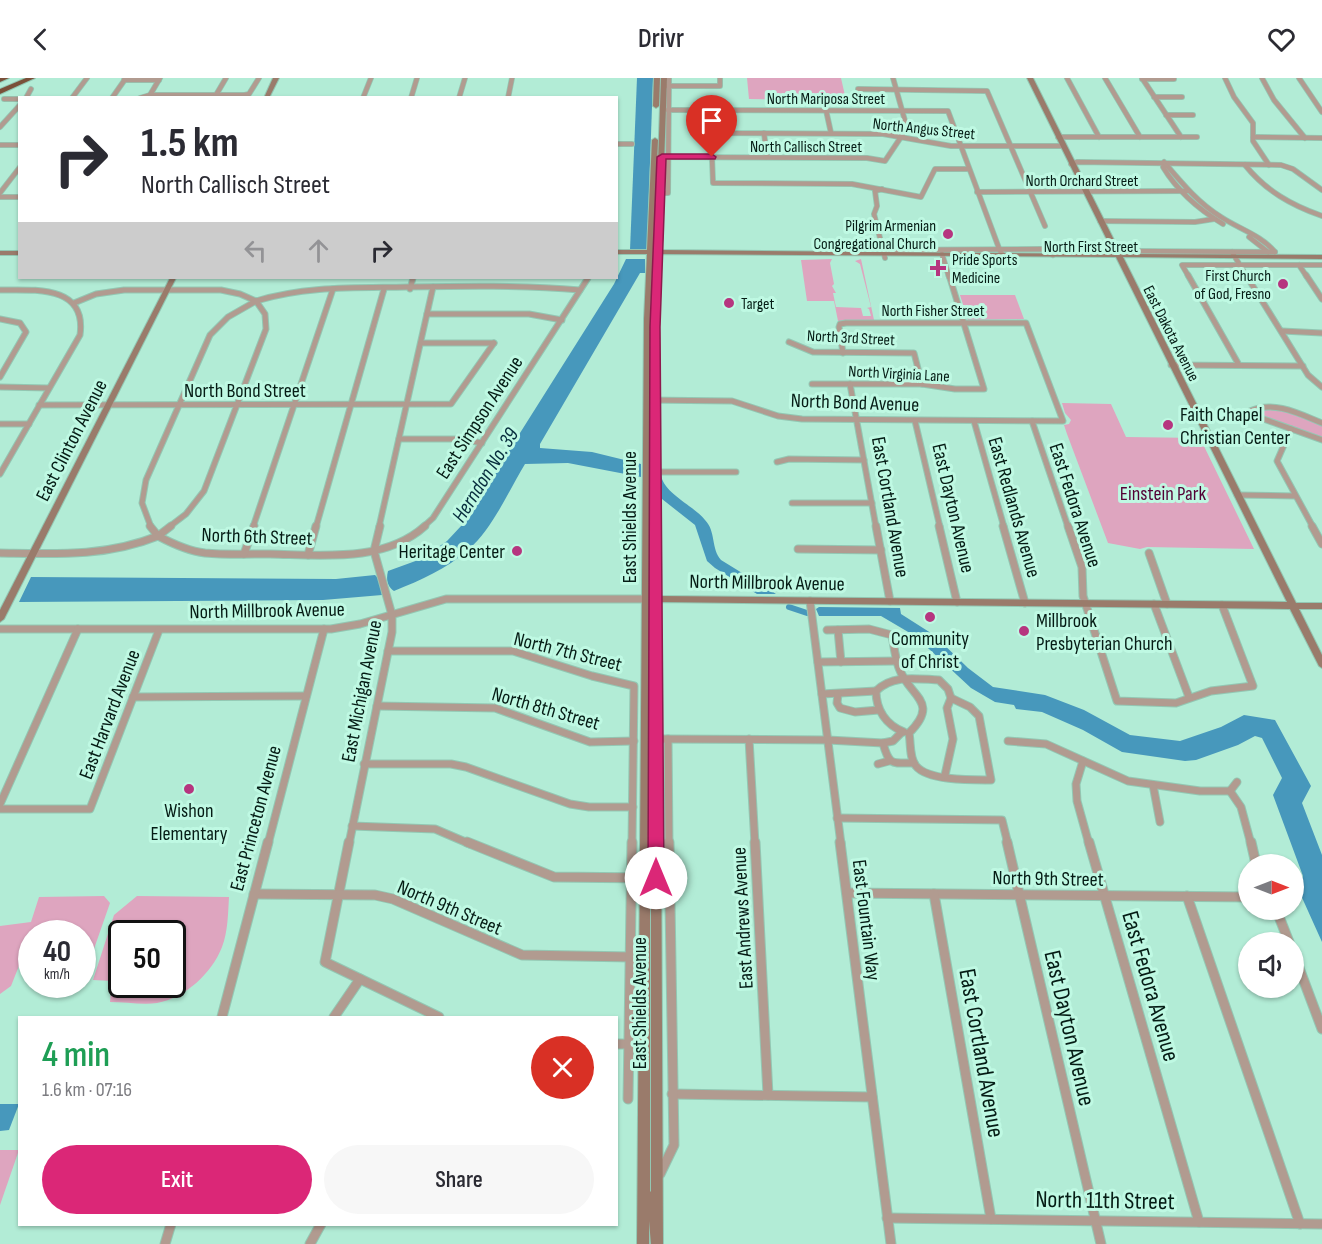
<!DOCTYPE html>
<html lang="en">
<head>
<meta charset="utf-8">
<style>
	:root { --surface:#fff; --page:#f7f7f7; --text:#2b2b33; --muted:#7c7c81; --accent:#db2777 }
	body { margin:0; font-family:"Sofia Sans Condensed",sans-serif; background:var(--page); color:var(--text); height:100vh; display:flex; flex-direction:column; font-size:22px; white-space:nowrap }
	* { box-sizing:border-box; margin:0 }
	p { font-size:20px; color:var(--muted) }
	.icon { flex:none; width:33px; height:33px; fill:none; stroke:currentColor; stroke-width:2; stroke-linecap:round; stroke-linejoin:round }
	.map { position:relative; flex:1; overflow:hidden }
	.drawer { position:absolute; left:18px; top:938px; width:600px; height:210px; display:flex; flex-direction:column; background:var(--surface); border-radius:0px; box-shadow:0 2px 4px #0004 }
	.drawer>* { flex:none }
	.top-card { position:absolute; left:18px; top:18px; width:600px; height:183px; border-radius:0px; box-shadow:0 2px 4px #0004; background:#fff; color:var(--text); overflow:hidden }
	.needle { width:39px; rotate:90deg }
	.fabs { position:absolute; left:1238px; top:776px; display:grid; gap:12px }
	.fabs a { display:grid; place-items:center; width:66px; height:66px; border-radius:50%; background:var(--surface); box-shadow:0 2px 4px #0004; font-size:30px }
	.speed { position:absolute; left:18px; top:842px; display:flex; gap:12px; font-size:30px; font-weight:700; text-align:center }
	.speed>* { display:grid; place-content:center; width:78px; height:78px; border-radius:50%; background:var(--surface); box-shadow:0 2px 4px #0004; line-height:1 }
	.speed small { font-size:15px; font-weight:400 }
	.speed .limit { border:3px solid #111; border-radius:9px; background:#fff; color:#111 }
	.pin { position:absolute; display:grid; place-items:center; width:51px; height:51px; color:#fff; margin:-62px -26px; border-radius:50% 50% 50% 0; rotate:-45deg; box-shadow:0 0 6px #0007 }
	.pin .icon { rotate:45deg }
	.me { position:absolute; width:66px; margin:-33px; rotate:0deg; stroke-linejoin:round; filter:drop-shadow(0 0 4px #0008) }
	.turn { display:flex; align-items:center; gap:21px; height:126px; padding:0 24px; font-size:27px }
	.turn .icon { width:78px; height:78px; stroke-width:2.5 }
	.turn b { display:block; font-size:42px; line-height:51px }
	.lanes { display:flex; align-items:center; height:57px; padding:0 24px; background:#0003; justify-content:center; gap:30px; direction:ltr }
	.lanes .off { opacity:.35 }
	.round { display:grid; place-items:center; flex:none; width:63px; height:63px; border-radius:32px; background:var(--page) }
	.overview { display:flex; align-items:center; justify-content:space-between; height:102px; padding:0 24px }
	h1 { font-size:36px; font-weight:600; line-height:45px; color:#1e9e55 }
	.cta { display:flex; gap:12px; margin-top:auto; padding:12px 24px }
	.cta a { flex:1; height:69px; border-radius:36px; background:var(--accent); color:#fff; font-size:24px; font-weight:600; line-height:69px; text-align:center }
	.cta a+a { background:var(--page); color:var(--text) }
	header { display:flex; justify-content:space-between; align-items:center; height:78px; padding:0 24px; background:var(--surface); font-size:27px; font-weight:600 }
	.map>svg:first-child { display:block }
	.green { fill:#dea5bf; fill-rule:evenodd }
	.water { fill:#4798bc }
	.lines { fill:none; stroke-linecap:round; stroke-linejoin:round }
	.canal { stroke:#4798bc; stroke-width:6 }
	.street-far3-casing { stroke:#93c7b3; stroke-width:6 }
	.street-far2-casing { stroke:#93c7b3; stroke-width:7 }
	.street-far1-casing { stroke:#93c7b3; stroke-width:9 }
	.street-casing { stroke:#93c7b3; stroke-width:11 }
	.secondary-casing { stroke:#93c7b3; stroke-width:2 }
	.highway-casing { stroke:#93c7b3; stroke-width:2 }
	.street-far3 { stroke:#b19b90; stroke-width:4.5 }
	.street-far2 { stroke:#b19b90; stroke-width:5 }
	.street-far1 { stroke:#b19b90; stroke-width:7 }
	.street { stroke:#b19b90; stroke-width:9 }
	.secondary { fill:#9a7b6b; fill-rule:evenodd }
	.highway { fill:#7a5039; fill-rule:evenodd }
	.route { fill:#db2777; stroke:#8e194d; stroke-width:1.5 }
	.poi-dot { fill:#b6357f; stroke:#bff9e3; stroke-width:2 }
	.labels { text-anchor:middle; stroke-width:6; stroke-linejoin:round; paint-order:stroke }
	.far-street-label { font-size:16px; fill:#051c15; stroke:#bff9e3 }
	.far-poi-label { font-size:16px; fill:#051c15; stroke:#bff9e3; text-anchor:end }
	.street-label { font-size:20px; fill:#051c15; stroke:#bff9e3 }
	.poi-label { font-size:20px; fill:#051c15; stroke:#bff9e3; text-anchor:start }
	.park-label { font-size:20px; fill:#540035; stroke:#bff9e3 }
	.water-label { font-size:21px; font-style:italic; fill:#072d3d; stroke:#bff9e3 }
	.near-street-label { font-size:24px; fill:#051c15; stroke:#bff9e3 }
</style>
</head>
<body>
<header><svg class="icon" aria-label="back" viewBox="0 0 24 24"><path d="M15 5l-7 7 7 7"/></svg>Drivr<svg class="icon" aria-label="heart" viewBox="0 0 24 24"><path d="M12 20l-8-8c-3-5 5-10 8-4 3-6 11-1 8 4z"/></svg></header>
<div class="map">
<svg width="1322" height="1166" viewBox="0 0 1322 1166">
	<rect width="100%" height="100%" fill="#b2ecd6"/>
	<!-- green -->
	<g class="green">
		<path d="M747,0H841L846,22L749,21Z"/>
		<path d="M832,181L830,185L834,206L832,208L836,215H833L836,229L861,230L863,238H871L869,231L867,230L871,229L860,186L855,183L861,181L874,242L838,243L834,223H807L801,182Z"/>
		<path d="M960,217H1015L1024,241L968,242Z"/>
		<path d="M1062,325L1111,326L1126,359L1200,360L1254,471L1147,469L1140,471L1108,465L1067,356L1064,347L1069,346L1071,342L1065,335Z"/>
		<path d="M1260,332H1281L1322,347V360L1261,337L1257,334Z"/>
		<path d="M104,818L110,825L88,888H83L82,855H32L11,908L0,916V848L31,844L39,819Z"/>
		<path d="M137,818L229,819C228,835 228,854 222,869C212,895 185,920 157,925C143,927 125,924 110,924L112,903L93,902L114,837ZM122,855H172V906H122Z"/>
		<path d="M0,1072H19L0,1127Z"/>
	</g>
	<!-- water -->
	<g class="water">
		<path d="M637,0H653L647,171L630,172Z"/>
		<path d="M626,181H645V195H640L540,366V370L592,374L641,386V399L568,385L525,386C508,414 493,450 468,472C446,491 421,502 394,513C387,508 386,501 388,493L421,481L447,463L462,447L614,206Z"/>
		<path d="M659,398H661C666,417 693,427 705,442C716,453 711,471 721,482L776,516H757L715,490L707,483L695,447L662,421Z"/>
		<path d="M375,497L379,501L382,517L323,522L19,524L31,499L336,501Z"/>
		<path d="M819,529L900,530L901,536L934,557L968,590L993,609L1045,617L1084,632L1130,657L1180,663L1221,649L1244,637L1275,642L1311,708L1302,725L1322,777V864L1299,813L1303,798L1273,717L1282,700L1262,660L1255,658L1238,667L1196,682L1185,683L1122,674L1083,652L1042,634L1016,631L1014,627L995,624L971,610L915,558L881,538H819L816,531Z"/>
		<path d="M0,1026H19L9,1052L0,1053Z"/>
	</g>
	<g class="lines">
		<!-- canal -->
		<path class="canal" d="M789,529L807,535"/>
		<defs>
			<g id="street-far3">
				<path d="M160,0L150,17H245L243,20"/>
				<path d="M1067,0L1099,59"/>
				<path d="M1105,0L1140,59"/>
				<path d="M1142,0L1181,59"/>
				<path d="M1225,0L1234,19L1253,45V63L1269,87"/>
				<path d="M1262,0L1274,22L1305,60"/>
				<path d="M1299,0L1322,34"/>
				<path d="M1142,1H1174"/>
				<path d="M124,2H159"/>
				<path d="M665,8H720V0"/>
				<path d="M858,11L987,13L1045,148"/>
				<path d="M216,17L226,0"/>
				<path d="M245,17L249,16L259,0"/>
				<path d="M1154,19H1182"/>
				<path d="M26,20L31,11"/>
				<path d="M72,20L87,0"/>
				<path d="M112,20L126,0"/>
				<path d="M140,20L150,17"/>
				<path d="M363,20L371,0"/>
				<path d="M411,20L417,0"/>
				<path d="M459,20L465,0"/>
				<path d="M508,20L512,0"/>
				<path d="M4,21H20"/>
				<path d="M824,23L831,55"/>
				<path d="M668,32L948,33L1000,173L1006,181"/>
				<path d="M708,32L710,55L883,56L951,68H1063"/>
				<path d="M1166,37H1193"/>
				<path d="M0,49L20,27"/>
				<path d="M764,55L767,79"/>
				<path d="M1058,59H1197"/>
				<path d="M1253,59L1322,60"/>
				<path d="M616,66H632"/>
				<path d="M0,67H20"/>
				<path d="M656,79L867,80L885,83L907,50L893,0"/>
				<path d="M712,79L713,105L852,106L921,119L935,91H968"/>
				<path d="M1164,84C1181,104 1198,125 1221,139C1239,151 1261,157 1275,174"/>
				<path d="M1071,86L1077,84L1281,87L1293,91L1322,112"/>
				<path d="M1245,87C1266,113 1291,127 1322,138"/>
				<path d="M1166,88L1163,89C1178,114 1198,131 1223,146"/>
				<path d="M882,111L875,113L877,128L874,136L885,180"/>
				<path d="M977,114L1187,113"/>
				<path d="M0,115L20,89"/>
				<path d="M661,115H668L669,0"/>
				<path d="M0,119H20"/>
				<path d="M1100,143L1195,144L1214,141"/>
				<path d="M1249,159L1268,174"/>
				<path d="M883,172L1042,171L1053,177"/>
				<path d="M1124,173L1275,174"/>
				<path d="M1232,174L1247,199"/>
				<path d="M942,176L949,199"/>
				<path d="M1299,187L1307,199"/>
				<path d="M1189,199L1182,187H1322"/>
			</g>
			<g id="street-far2">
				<path d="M1188,197L1239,287"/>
				<path d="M1246,197L1308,297L1322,309"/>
				<path d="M1306,197L1322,221"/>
				<path d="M410,211L413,200"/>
				<path d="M0,212C35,212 87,207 80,257L0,396"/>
				<path d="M74,225L96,216L124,212H221L240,216L256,223C306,208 354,210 406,209C464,208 522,207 580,212"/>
				<path d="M427,236H529L562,242"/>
				<path d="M0,241L20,245L26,254L0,299"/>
				<path d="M1282,253L1322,255"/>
				<path d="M789,264L813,274L914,275L922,306"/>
				<path d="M421,265H494"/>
				<path d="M1171,287L1303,288"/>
				<path d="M812,306H922L955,311H984L949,197"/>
				<path d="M850,306L876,449"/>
				<path d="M0,309L49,310"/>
				<path d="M647,322L732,323L778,338L802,341L1063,343L1026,245H846L840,246L839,249L843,275"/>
				<path d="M39,327L451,326L494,265"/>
				<path d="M915,343L940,449"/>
				<path d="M974,343L1004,449"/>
				<path d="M1032,343L1068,449"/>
				<path d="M1322,345C1300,336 1274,322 1250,333L1258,339L1322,362"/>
				<path d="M0,346H29"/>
				<path d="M1291,351L1277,383L1313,449"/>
				<path d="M399,361H460L482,365"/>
				<path d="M777,384L789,381L864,382"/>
				<path d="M656,394H736"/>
				<path d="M1237,417L1295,418"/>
				<path d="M792,425H872"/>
				<path d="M151,449L142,425L146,402L210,257L228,239L256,223L265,236L266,251L204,413L186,436L169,449"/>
				<path d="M253,449L333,211"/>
				<path d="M316,449L384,211"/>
				<path d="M379,449L433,209"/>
				<path d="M423,449L433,440L588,200"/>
			</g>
			<g id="street-far1">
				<path d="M150,448L158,458L171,448"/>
				<path d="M876,448L890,523"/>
				<path d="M939,448L957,524"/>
				<path d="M1003,448L1025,525"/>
				<path d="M1068,448L1082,489L1083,518L1117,623L1176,625L1211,613L1253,608L1222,527"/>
				<path d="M1312,448L1322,466"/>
				<path d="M798,471L881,472"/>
				<path d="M0,475C55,476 106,479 158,458C173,466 188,473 205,475C226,477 249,476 270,476C321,477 384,485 425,448"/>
				<path d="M1149,475L1167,526"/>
				<path d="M244,476L254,448"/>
				<path d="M308,477L316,448"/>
				<path d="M810,523L841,766"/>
				<path d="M1154,526L1189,619"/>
				<path d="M0,551H331L360,546L446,521H646"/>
				<path d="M827,552L869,551L892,557C894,568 895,580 899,590C909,619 941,623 909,655C911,665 909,680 916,688C928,703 973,702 991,702L979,638L970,629L951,620"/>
				<path d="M838,552L841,584"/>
				<path d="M388,573H513L592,598L634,608L632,766"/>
				<path d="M818,584L897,583"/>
				<path d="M822,616L876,613"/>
				<path d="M838,616L837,625L840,630L855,634L879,632"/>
				<path d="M133,619L306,618"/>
				<path d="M377,628L495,630L590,664L634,663"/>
				<path d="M904,654C886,647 876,632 876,613C893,596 917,601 939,602L948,611L951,620L947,630L953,661L945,697"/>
				<path d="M663,661L828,662L883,665L893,663L902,654"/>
				<path d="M668,661L669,766"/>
				<path d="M749,661L755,766"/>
				<path d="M1008,663L1046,666L1128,703L1200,713H1230"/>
				<path d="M883,665C889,688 892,685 914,685"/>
				<path d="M1083,683L1076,706L1077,723L1089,766"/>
				<path d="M364,686H451L466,689L570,726L589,729H633"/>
				<path d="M878,686L889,683"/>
				<path d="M1153,707L1160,744"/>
				<path d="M1230,713L1241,729L1251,766"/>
				<path d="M1230,713L1237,704"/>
				<path d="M0,726L78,551"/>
				<path d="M0,731H90L159,552"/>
				<path d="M837,740L1002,742L1008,766"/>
				<path d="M352,748L435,751L470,766"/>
				<path d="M268,766L324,551"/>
				<path d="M349,766L392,554V537L374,473L380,448"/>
			</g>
			<g id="street">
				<path d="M349,764L325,884L439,939"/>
				<path d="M467,764L554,799L649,800"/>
				<path d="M755,764L768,1017"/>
				<path d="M840,764L891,1166"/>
				<path d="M1007,764L1101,1166"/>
				<path d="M1089,764L1199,1144"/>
				<path d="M1251,764L1256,786"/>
				<path d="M847,815L1248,819"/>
				<path d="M254,816L375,817L393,821L522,877L631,879"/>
				<path d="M934,816L991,1141"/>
				<path d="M1187,818L1300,1146"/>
				<path d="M1276,831L1289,864"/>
				<path d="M1293,874L1322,951"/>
				<path d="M222,939L268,764"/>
				<path d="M334,939L360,901"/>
				<path d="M616,966H630"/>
				<path d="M672,1016L872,1019"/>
				<path d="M628,1021L632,764"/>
				<path d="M660,1096L674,1067L669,764"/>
				<path d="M887,1140L1322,1146"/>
				<path d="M165,1166L171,1146"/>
				<path d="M310,1166L321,1146"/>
			</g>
			<g id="secondary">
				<path d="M273,0H279L269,20H264Z"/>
				<path d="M654,0H660L659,28L656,30L653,28Z"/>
				<path d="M661,0H667L661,172L1114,176L1027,0H1033L1121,176L1322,177V181L1123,179L1296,525H1322V531H1299L1322,577V590L1319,588L1290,531L660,524L663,1166H651L649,1143V1166H637L644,241L647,176H616V172H647L652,62L655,60L658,62L653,172H655ZM653,176H655L652,249L651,518H650V241ZM661,176L1116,179L1287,524L660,518L658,249ZM650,524H651V1114L650,1113Z"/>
				<rect x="0" y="173" width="20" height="4"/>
				<path d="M170,200H176L4,541L0,544V532Z"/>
			</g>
			<g id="highway">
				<path d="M0,0H9L0,4Z"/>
				<path d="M26,0H35L0,16V11Z"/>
			</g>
		</defs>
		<!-- street-far3 casing -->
		<use href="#street-far3" class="street-far3-casing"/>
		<!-- street-far2 casing -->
		<use href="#street-far2" class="street-far2-casing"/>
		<!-- street-far1 casing -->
		<use href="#street-far1" class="street-far1-casing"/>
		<!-- street casing -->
		<use href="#street" class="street-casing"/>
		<!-- secondary casing -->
		<use href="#secondary" class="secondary-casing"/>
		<!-- highway casing -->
		<use href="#highway" class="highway-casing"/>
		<!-- street-far3 -->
		<use href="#street-far3" class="street-far3"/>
		<!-- street-far2 -->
		<use href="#street-far2" class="street-far2"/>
		<!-- street-far1 -->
		<use href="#street-far1" class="street-far1"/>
		<!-- street -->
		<use href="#street" class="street"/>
		<!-- secondary -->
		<use href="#secondary" class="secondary"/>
		<!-- highway -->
		<use href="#highway" class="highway"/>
	</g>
	<!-- route -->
	<path class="route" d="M712,76L716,79L715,81H666L660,249L664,800L662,805L656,807L651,805L648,800L650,249L657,79L662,76Z"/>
	<!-- markers -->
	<g class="poi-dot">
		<circle cx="948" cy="156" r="6"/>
		<path d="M935 181h6v6h6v6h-6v6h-6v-6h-6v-6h6z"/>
		<circle cx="1283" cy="206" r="6"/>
		<circle cx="729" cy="225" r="6"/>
		<circle cx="1168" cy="347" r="6"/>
		<circle cx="517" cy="473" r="6"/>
		<circle cx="930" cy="539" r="6"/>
		<circle cx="1024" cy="553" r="6"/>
		<circle cx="189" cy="711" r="6"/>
	</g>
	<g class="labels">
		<!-- far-street labels -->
		<g class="far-street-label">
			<text x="826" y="26">North Mariposa Street</text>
			<text transform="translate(924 50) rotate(6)" y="6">North Angus Street</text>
			<text x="806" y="74">North Callisch Street</text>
			<text x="1082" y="108">North Orchard Street</text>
			<text x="1091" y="174">North First Street</text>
			<text x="933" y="238">North Fisher Street</text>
			<text transform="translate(1172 255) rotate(63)" y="6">East Dakota Avenue</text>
			<text transform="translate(851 259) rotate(3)" y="6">North 3rd Street</text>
			<text transform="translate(899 295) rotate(3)" y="6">North Virginia Lane</text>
		</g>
		<!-- far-poi labels -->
		<g class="far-poi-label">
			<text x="936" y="153">Pilgrim Armenian<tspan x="936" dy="18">Congregational Church</tspan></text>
			<text x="952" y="187" text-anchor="start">Pride Sports<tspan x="952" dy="18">Medicine</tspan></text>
			<text x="1271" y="203">First Church<tspan x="1271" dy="18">of God, Fresno</tspan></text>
			<text x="741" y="231" text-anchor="start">Target</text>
		</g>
		<!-- street labels -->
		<g class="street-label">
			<text x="245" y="319">North Bond Street</text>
			<text transform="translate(855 324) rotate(2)" y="7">North Bond Avenue</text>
			<text transform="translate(479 339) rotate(-57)" y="7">East Simpson Avenue</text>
			<text transform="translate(71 362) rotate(-63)" y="7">East Clinton Avenue</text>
			<text transform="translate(1076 427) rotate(72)" y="7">East Fedora Avenue</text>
			<text transform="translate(891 429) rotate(80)" y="7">East Cortland Avenue</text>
			<text transform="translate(1015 429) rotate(74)" y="7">East Redlands Avenue</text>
			<text transform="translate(954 430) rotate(77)" y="7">East Dayton Avenue</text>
			<text transform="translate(629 439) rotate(-90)" y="7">East Shields Avenue</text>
			<text transform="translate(257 458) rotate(2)" y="7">North 6th Street</text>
			<text transform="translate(767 504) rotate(1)" y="7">North Millbrook Avenue</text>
			<text transform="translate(267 532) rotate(-1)" y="7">North Millbrook Avenue</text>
			<text transform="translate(568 573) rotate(14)" y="7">North 7th Street</text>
			<text transform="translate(361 613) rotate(-79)" y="7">East Michigan Avenue</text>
			<text transform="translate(546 630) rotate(16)" y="7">North 8th Street</text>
			<text transform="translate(109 636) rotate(-69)" y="7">East Harvard Avenue</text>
			<text transform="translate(255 740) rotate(-75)" y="7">East Princeton Avenue</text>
			<text transform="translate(1048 800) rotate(1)" y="7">North 9th Street</text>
			<text transform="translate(450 829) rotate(23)" y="7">North 9th Street</text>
			<text transform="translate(742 840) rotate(-93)" y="7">East Andrews Avenue</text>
			<text transform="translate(867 842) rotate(83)" y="7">East Fountain Way</text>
			<text transform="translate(639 925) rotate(-90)" y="7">East Shields Avenue</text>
		</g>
		<!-- poi labels -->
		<g class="poi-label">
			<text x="1180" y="343">Faith Chapel<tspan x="1180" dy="23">Christian Center</tspan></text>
			<text x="505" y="480" text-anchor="end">Heritage Center</text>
			<text x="1036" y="549">Millbrook<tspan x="1036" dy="23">Presbyterian Church</tspan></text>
			<text x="930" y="567" text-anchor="middle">Community<tspan x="930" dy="23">of Christ</tspan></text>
			<text x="189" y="739" text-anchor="middle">Wishon<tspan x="189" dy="23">Elementary</tspan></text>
		</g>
		<!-- park labels -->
		<g class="park-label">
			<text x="1163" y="422">Einstein Park</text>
		</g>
		<!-- water labels -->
		<g class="water-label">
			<text transform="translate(485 397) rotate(-58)" y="7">Herndon No. 39</text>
		</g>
		<!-- near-street labels -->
		<g class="near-street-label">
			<text transform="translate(1151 908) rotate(74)" y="8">East Fedora Avenue</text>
			<text transform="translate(1070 950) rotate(77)" y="8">East Dayton Avenue</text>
			<text transform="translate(982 975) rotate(80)" y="8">East Cortland Avenue</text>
			<text transform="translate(1105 1122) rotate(1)" y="8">North 11th Street</text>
		</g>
	</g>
</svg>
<div class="fabs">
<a><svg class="needle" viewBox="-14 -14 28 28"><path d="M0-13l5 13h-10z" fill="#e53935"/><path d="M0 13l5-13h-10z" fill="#7c7c81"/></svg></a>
<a><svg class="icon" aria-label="sound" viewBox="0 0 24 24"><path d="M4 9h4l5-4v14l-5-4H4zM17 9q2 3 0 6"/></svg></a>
</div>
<div class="speed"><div>40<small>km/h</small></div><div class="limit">50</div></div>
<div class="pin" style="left:712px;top:79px;background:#d93025"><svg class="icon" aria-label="arrive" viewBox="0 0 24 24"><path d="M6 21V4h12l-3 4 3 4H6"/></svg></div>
<svg class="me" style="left:656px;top:800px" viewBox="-20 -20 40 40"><circle r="19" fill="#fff"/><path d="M0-13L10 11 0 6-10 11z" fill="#db2777"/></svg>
<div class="top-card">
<div class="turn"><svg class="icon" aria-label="right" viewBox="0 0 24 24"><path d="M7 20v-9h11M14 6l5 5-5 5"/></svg><div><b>1.5 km</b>North Callisch Street</div></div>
<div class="lanes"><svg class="icon off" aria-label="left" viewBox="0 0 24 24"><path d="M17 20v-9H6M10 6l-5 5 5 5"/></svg><svg class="icon off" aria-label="ahead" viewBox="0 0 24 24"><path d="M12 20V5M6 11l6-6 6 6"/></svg><svg class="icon" aria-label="right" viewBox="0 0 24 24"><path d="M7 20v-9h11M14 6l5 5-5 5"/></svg></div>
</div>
<section class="drawer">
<div class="overview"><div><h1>4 min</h1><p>1.6 km · 07:16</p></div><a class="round" style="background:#d93025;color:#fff"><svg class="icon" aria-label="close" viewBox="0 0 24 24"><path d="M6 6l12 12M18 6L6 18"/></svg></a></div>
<div class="cta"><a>Exit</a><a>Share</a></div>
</section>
</div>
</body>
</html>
